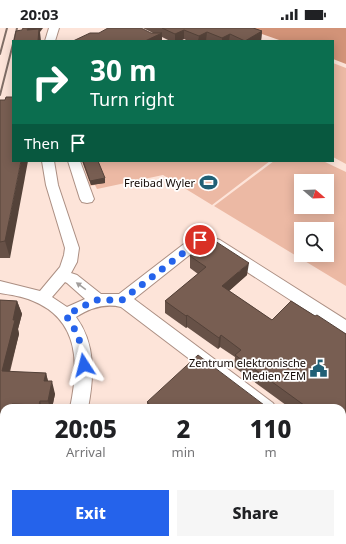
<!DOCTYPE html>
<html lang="en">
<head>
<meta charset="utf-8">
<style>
	:root { --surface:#fff; --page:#f6f6f6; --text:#202124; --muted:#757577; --accent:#2563eb }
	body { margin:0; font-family:"Noto Sans",sans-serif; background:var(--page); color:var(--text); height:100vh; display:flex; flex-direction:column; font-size:15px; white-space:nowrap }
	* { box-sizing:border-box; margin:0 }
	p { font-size:13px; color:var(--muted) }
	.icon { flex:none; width:22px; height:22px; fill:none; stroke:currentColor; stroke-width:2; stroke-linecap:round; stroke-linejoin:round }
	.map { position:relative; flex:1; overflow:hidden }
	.side { position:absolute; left:0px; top:376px; width:346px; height:140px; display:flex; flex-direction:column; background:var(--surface); border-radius:12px 12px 0 0; box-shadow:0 2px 10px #0003 }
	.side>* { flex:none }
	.banner { position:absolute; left:12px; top:12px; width:322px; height:122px; border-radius:0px; box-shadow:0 2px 10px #0003; background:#0b6e4f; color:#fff; overflow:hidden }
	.needle { width:26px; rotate:109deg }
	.tools { position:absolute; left:294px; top:146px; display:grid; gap:8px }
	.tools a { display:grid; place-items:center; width:40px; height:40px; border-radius:0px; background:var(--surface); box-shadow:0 2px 10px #0003; font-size:20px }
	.pin { position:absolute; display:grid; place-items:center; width:34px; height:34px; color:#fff; margin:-17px; border:2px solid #fff; border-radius:50%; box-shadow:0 1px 4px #0007 }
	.me { position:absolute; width:44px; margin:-22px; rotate:351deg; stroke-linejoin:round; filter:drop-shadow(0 0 3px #0008) }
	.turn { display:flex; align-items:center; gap:14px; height:84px; padding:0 12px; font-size:18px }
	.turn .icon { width:52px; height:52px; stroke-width:2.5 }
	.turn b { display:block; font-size:28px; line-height:34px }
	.then { display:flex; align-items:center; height:38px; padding:0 12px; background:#0003; gap:8px; font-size:15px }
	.eta { display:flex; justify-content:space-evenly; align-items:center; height:68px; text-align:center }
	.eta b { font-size:24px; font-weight:800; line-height:28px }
	.action { display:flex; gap:8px; margin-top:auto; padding:8px 12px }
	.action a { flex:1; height:46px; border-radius:0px; background:var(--accent); color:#fff; font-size:16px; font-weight:800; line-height:46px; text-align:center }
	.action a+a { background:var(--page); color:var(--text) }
	.status { display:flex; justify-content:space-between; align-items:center; height:28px; padding:0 20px; background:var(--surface); direction:ltr }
	.status svg { height:11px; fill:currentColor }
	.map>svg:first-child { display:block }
	.green { fill:#ecb9a4; fill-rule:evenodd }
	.forest { fill:#d29378 }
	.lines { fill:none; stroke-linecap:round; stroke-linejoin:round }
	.minor-casing { stroke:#ac8f83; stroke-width:2 }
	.minor { fill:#fff; fill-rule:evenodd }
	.rail { stroke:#7f6e66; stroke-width:2 }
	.wall { fill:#675147 }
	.shaded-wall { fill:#544239 }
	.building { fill:#785e52; stroke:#544239 }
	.oneway { fill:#a19d9b }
	.route { stroke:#2563eb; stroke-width:7; stroke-dasharray:0 12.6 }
	.labels { text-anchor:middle; stroke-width:3.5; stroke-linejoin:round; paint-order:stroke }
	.poi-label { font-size:11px; fill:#130905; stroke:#fff; text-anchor:end }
</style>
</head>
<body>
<div class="status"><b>20:03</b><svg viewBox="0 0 49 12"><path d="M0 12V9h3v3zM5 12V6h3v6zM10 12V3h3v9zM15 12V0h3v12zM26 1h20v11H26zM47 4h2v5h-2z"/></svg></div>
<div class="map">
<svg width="346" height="516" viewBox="0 0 346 516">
	<rect width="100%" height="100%" fill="#fde4d9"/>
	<!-- green -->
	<g class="green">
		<path d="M333,35L346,40V136L333,129Z"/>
		<path d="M82,133H270L212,177L163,147L97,161L95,157L90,158Z"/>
		<path d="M274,133H323L346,144V258L214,178ZM301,153H327V179H301ZM301,201H327V227H301Z"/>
	</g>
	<!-- forest -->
	<path class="forest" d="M245,0H346V36L333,31V13H282Z"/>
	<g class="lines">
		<defs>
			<g id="minor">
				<path d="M49,0H59L55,13H45Z"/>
				<path d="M42,133H54L58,157L79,220L77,234L71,245L77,247L101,266H119L193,209L204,207L220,212L346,292V306L340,304L210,220L202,217L134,271L273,375L276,380H254L121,279C105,275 90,280 76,289C96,316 94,349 88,380H70C79,338 80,292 33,273C22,268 11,267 0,265V253L40,263L60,239L64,227L65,220L46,157ZM65,254L67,255L85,271L67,279L52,269Z"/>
				<path d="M68,133H80L94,171L92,174L87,175L82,174L80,171Z"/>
				<rect x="50" y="512" width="20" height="4"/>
			</g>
		</defs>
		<!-- minor casing -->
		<use href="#minor" class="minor-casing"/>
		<!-- minor -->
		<use href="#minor" class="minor"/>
		<!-- rail -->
		<g class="rail">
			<path d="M14,13L17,0"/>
			<path d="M0,26L7,0"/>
			<path d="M0,67L13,16"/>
		</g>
	</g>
	<!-- wall -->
	<g class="wall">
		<path d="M143,0H253L262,3L261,13H188L184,11L180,13H170L162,9V13H73L153,5Z"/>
		<path d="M0,72H5L10,230H0Z"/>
		<path d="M82,133H98L105,155L91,157Z"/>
		<path d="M190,228L247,247L229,263L272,292L315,288L346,306V421L342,418V380H290L234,339L235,329L220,319L218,321L187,299L186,300L165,285V273L198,246L190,240Z"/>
		<path d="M0,272L17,273L22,286L18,301L19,306L10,344L46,345L48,353L55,366L52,380H4L0,516Z"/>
		<path d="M147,374L268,380H147Z"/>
		<path d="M105,512H147L146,516H105Z"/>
		<path d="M298,512H342L346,516H303Z"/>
	</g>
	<!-- shaded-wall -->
	<g class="shaded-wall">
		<path d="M28,0H43L40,4L41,13H38L27,2Z"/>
		<path d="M184,2V11L180,13H175V6Z"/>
		<path d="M262,3L261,13H245Z"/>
		<path d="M207,4L206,13H198L199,8Z"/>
		<path d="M162,5V13H145Z"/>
		<path d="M230,6L229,13H222V10Z"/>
		<path d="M21,133H28L10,230L5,213Z"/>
		<path d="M105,150V155L91,157L90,153Z"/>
		<path d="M249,235L247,247L221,270L222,258Z"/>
		<path d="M17,273L22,286L18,301L19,306L6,356L2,343L13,292Z"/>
		<path d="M187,287V299L186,300V288Z"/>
		<path d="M221,307L220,319L218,321L219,310Z"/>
		<path d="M46,345L49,358L44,353Z"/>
		<path d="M52,353L55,366L52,380H50L48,373Z"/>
		<path d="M40,373L42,380H40L39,377Z"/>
		<path d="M30,512H36V516H29Z"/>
	</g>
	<!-- building -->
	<g class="building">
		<path d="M23,0H28L27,2L39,1L38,13H14L16,3L22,2Z"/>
		<path d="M108,0H141L151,5H162L145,13H73L90,5H99Z"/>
		<path d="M162,0H253L262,3L245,13L230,6L222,10L207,4L199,8L184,2L175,6Z"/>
		<path d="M6,69H13V133H21L5,213L0,214V72H5Z"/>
		<path d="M83,133H98L105,150L90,153Z"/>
		<path d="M212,211L249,235L222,258L272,292L291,273L315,288L317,287L346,306V407L342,404V380H308L235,327L241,322L221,307L219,310L187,287L186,288L165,273L206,239L190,228Z"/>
		<path d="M0,272L17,273L13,292H15L2,343L46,345L44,353H52L48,373H40L39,377L12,376L11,380H4V512H30L29,516H0Z"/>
		<path d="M198,327L268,380H154L147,374Z"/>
		<path d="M345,430L346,438V516H317L312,512H342V434Z"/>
		<path d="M105,512H140L139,516H105Z"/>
		<path d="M188,512H233L238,516H185Z"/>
	</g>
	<!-- one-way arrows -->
	<defs><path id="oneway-solid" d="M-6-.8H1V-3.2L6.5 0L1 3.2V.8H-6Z"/></defs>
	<use class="oneway" href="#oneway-solid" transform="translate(81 258) rotate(-144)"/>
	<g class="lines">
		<!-- route -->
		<path class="route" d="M84,337C83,318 77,302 66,288L79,280L97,272H122L200,212"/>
	</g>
	<!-- icons -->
	<defs>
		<symbol id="stadium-bare" viewBox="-9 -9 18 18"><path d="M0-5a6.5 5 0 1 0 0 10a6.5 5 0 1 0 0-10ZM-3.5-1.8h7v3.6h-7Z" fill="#216076" stroke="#fff" stroke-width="2.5" paint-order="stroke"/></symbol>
		<symbol id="civic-bare" viewBox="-9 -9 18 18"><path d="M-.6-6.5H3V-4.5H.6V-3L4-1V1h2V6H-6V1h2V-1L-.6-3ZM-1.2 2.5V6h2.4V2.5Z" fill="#216076" stroke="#fff" stroke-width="2.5" paint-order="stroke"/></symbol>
	</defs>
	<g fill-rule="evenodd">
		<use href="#stadium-bare" x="196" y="142" width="25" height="25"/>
		<use href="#civic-bare" x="306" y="328" width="25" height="25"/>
	</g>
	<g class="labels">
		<!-- poi labels -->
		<g class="poi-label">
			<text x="195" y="159">Freibad Wyler</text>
			<text x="306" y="339">Zentrum elektronische<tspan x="306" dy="13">Medien ZEM</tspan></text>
		</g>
	</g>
</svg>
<div class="tools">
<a><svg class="needle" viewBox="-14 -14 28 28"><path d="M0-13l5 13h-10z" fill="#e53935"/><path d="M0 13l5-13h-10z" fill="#757577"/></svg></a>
<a><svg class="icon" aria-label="search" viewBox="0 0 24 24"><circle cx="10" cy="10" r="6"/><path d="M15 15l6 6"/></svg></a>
</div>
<div class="pin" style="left:200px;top:212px;background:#d93025"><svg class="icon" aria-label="arrive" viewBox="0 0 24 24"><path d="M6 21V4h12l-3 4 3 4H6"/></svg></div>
<svg class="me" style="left:84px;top:337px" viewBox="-20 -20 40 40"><path d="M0-17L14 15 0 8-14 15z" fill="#2563eb" stroke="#fff" stroke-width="4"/></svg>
<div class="banner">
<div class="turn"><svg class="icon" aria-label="right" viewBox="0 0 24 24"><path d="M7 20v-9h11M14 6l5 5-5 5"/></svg><div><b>30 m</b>Turn right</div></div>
<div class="then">Then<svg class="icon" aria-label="arrive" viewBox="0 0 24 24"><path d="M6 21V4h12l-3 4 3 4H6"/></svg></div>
</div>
<section class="side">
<div class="eta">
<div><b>20:05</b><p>Arrival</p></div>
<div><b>2</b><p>min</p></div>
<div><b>110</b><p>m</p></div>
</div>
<div class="action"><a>Exit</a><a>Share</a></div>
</section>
</div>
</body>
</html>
